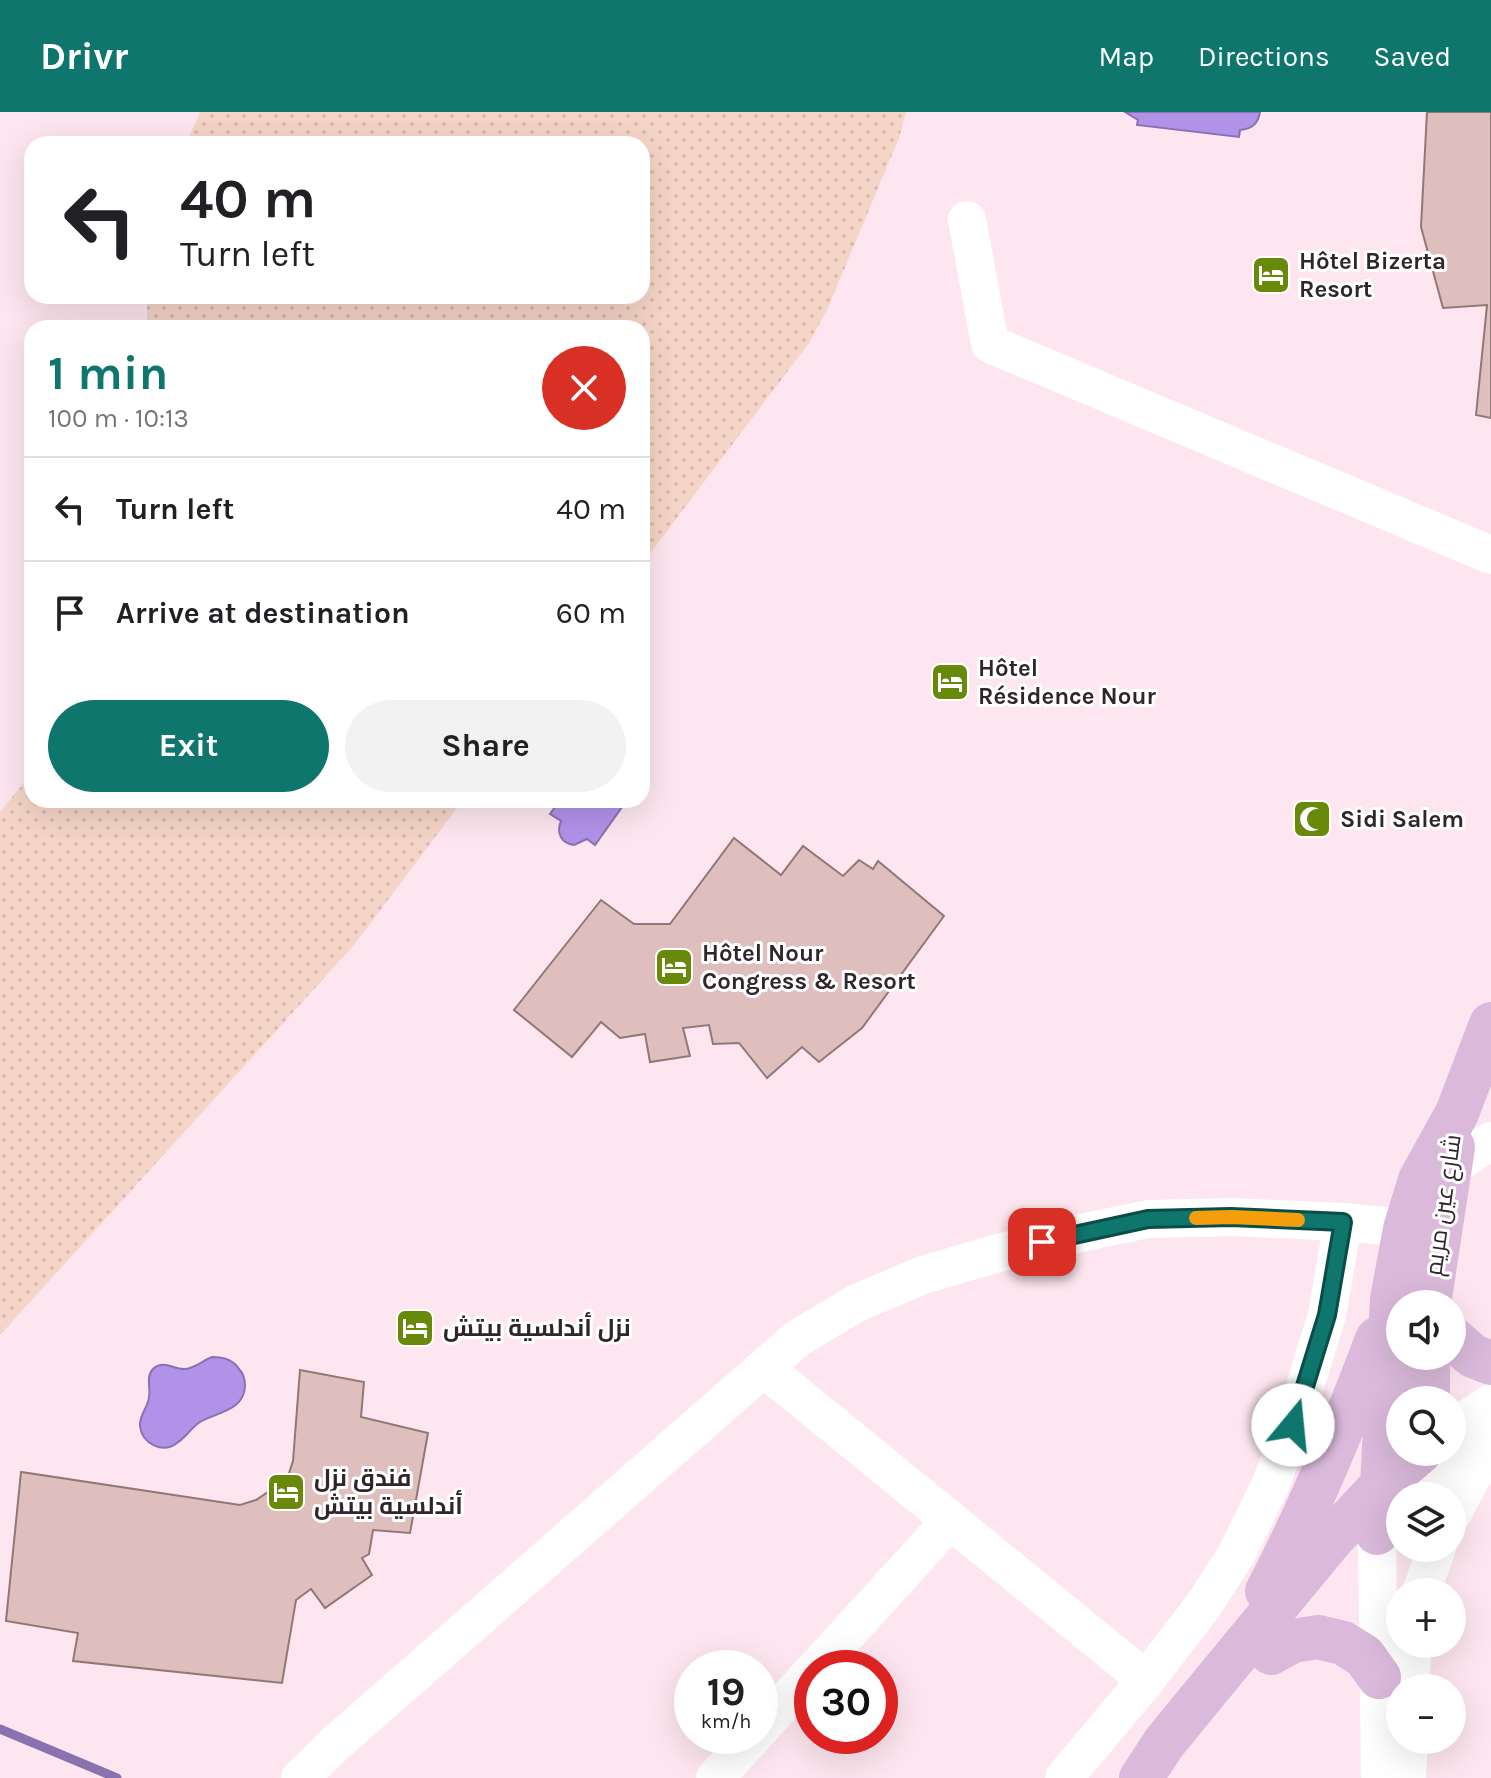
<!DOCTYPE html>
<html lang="en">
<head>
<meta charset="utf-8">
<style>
	:root { --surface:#fff; --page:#f2f2f2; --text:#202124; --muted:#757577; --line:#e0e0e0; --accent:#0f766e }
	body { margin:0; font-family:Karla,Cairo,sans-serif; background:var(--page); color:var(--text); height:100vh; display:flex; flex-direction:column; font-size:30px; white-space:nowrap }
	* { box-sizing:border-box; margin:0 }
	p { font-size:26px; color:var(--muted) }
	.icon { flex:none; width:44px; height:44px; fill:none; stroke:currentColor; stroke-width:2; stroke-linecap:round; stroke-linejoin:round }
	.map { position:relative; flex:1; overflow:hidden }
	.panel { position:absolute; left:24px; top:208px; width:626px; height:488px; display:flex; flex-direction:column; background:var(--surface); border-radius:24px; box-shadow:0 8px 32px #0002 }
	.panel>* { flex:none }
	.top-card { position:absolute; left:24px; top:24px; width:626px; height:168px; border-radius:24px; box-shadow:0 8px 32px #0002; background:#fff; color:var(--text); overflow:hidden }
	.tools { position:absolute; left:1386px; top:1178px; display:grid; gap:16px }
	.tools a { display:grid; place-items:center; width:80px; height:80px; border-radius:50%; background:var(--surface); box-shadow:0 8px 32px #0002; font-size:40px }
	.speed { position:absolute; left:674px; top:1538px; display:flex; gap:16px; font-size:40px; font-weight:700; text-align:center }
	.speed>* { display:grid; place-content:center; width:104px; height:104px; border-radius:50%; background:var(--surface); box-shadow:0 8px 32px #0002; line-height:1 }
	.speed small { font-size:20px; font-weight:400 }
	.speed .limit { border:12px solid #d22; background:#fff; color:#111 }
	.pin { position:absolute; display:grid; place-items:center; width:68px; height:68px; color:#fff; margin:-34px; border-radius:16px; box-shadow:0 4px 12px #0006 }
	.me { position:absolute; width:88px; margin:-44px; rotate:17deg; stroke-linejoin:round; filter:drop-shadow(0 0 6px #0008) }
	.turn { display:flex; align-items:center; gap:28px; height:168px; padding:0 24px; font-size:36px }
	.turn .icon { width:104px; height:104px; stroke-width:2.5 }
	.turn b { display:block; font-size:56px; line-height:68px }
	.round { display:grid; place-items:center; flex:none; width:84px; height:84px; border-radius:42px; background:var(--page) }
	.head { display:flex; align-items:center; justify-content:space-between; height:136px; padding:0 24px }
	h1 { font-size:48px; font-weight:700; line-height:60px; color:var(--accent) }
	.primary-button { display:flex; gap:16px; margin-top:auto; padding:16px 24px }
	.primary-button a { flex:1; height:92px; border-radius:48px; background:var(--accent); color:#fff; font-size:32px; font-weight:700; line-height:92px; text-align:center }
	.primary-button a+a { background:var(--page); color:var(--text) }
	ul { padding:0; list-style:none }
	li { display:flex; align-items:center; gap:24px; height:104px; padding:0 24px; border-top:2px solid var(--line) }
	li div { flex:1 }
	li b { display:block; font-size:30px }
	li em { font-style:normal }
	header { display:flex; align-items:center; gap:48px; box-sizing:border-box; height:112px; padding:0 40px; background:var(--accent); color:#fff }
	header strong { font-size:38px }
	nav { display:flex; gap:44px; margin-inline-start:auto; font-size:28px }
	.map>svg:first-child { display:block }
	.grass { fill:url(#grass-dots) }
	.water { fill:#b192e9; stroke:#8a71b0; stroke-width:2 }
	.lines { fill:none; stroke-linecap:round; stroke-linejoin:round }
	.stream { stroke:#8a71b0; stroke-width:9 }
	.building { fill:#debfbe; stroke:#937776; stroke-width:2 }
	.minor { stroke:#fff; stroke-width:38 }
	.major { stroke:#dab9da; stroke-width:44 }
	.route-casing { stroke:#0a4d48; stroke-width:20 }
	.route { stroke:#0f766e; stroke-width:14 }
	.slow { stroke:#f59e0b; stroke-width:14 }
	.labels { text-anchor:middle; stroke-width:6; stroke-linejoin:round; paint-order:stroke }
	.poi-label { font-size:24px; font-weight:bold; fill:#30252a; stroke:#fff; text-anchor:start }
	.street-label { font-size:24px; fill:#30252a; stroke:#fff }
</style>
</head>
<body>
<header>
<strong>Drivr</strong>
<nav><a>Map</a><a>Directions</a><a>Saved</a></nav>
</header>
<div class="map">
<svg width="1491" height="1666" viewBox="0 0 1491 1666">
	<defs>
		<pattern id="grass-dots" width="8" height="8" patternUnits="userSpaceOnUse" patternTransform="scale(2)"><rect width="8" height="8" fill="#f5d5c7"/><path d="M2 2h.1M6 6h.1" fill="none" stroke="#d2b7ab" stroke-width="1.8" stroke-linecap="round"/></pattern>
	</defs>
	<rect width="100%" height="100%" fill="#fde6ef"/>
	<!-- grass -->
	<g class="grass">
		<path d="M200,0H906L899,26L827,198L809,231L642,452V216H147V184H642V32H186Z"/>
		<path d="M32,661V688H463L354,833L0,1223V700Z"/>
	</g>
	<!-- water -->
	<g class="water">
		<path d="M1125,0H1260C1258,12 1252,17 1240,18L1239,25L1137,13L1138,8Z"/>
		<path d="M560,688H627L595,733L587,727L574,733C561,731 556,721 561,709L550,702Z"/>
		<path d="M212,1245C223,1245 233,1247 239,1257C243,1261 245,1268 245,1274C244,1299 217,1300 200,1310C191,1316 186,1325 177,1331C163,1342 142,1332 140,1314C139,1303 148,1296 149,1285C151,1275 145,1264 154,1256C164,1248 173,1257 184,1257C194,1257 202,1249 212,1245Z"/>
	</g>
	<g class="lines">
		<!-- stream -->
		<path class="stream" d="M0,1617L117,1666"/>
	</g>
	<!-- building -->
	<g class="building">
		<path d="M1427,0H1491V306L1476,303L1487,193L1443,196L1421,115Z"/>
		<path d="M734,726L781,763L803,734L843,764L859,748L873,757L878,749L944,804L862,916L819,950L802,935L767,966L739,931L713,932L709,913L683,916L690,944L650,950L645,922L620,926L601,910L572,945L514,898L601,788L634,812H670Z"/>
		<path d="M300,1258L364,1270L361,1305L428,1321L410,1421L373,1418L369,1442L362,1446L372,1463L325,1496L311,1477L296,1488L282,1571L73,1549L78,1521L6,1509L21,1360L240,1393L256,1388L281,1371L289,1361L293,1349Z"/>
	</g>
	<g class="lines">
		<!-- minor -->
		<g class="minor">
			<path d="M967,108L990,232L1491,443"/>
			<path d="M1431,1064L1451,1055L1491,1029"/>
			<path d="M764,1256L1146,1568"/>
			<path d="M1452,1317L1491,1291"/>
			<path d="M1420,1384V1382L1491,1331"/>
			<path d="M1452,1402L1470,1368L1487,1343"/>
			<path d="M1377,1421L1380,1666"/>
			<path d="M1421,1480L1437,1436"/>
			<path d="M816,1556L950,1409"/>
			<path d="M1411,1576L1412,1532"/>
			<path d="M760,1617L812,1560"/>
			<path d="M300,1666L336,1631L798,1226L857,1191L923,1163L995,1142L1066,1124L1148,1107L1231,1105L1343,1110L1436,1119"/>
			<path d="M715,1666L754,1624"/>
			<path d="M1064,1666L1146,1568L1203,1494L1236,1443L1270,1374L1293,1313L1327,1203L1343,1110"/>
			<path d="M1407,1666L1409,1628"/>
		</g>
		<!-- major -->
		<g class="major">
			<path d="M1429,1192L1453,1035"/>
			<path d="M1452,1226L1473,1244L1491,1251"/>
			<path d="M1428,1288V1244"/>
			<path d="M1377,1421L1382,1373L1392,1187L1405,1117L1420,1068L1457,1001L1491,912"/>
			<path d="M1267,1479C1310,1398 1345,1312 1377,1227"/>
			<path d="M1271,1541L1293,1529L1318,1525L1343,1531L1364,1544L1379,1565"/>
			<path d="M1141,1666L1164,1631L1195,1593L1331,1428L1382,1373L1420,1340"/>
		</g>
	</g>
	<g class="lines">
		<defs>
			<path id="route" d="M1042,1130L1148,1107L1231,1105L1343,1110L1327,1203L1293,1313"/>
		</defs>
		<!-- route casing -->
		<use href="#route" class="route-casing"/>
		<!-- route -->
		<use href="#route" class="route"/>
		<!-- slow -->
		<path class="slow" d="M1196,1106L1231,1105L1298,1108"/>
	</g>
	<!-- icons -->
	<defs>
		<symbol id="hotel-square" viewBox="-11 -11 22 22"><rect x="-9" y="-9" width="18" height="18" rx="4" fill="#688909" stroke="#fff"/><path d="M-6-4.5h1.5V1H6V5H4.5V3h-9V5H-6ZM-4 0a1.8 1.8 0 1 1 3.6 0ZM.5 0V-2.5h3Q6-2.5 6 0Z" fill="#fff"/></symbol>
		<symbol id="mosque-square" viewBox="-11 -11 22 22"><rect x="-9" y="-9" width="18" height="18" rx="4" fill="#688909" stroke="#fff"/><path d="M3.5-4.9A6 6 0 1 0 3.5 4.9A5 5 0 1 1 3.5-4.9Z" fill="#fff"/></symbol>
	</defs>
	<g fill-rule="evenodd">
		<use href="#hotel-square" x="1249" y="141" width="44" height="44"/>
		<use href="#hotel-square" x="928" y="548" width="44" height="44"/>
		<use href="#mosque-square" x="1290" y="685" width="44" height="44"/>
		<use href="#hotel-square" x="652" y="833" width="44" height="44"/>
		<use href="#hotel-square" x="393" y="1194" width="44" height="44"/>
		<use href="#hotel-square" x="264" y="1358" width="44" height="44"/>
	</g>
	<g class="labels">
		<!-- poi labels -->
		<g class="poi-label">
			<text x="1299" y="157">Hôtel Bizerta<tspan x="1299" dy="28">Resort</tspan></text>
			<text x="978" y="564">Hôtel<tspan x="978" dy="28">Résidence Nour</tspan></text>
			<text x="1340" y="715">Sidi Salem</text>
			<text x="702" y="849">Hôtel Nour<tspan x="702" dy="28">Congress &amp; Resort</tspan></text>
			<text x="443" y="1224">نزل أندلسية بيتش</text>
			<text x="314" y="1374">فندق نزل<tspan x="314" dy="28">أندلسية بيتش</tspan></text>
		</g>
		<!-- street labels -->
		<g class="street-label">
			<text transform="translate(1443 1093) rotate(-82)" y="8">شارع عين مريم</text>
		</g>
	</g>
</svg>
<div class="tools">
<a><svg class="icon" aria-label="sound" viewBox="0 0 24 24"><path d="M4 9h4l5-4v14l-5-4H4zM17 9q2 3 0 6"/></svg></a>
<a><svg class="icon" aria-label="search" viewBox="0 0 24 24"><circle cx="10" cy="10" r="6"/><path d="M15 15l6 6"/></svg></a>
<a><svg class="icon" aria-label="layers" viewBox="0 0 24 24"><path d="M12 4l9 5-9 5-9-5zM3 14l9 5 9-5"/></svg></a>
<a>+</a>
<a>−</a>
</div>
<div class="speed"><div>19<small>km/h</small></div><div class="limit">30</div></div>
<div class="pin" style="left:1042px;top:1130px;background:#d93025"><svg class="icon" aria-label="arrive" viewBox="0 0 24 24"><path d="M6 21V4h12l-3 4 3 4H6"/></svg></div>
<svg class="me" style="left:1293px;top:1313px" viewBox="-20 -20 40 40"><circle r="19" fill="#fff"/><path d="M0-13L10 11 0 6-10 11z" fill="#0f766e"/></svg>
<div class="top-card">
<div class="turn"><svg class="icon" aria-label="left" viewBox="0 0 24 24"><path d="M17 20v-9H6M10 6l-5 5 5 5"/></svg><div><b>40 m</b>Turn left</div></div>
</div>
<section class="panel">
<div class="head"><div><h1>1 min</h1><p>100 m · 10:13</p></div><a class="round" style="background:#d93025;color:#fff"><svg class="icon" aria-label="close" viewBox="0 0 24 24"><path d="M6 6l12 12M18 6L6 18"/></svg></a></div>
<ul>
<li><svg class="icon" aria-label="left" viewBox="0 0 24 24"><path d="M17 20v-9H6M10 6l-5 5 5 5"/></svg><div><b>Turn left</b></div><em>40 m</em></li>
<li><svg class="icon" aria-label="arrive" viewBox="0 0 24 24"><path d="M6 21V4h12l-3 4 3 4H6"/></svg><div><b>Arrive at destination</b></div><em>60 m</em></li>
</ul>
<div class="primary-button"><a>Exit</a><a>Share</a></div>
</section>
</div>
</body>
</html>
